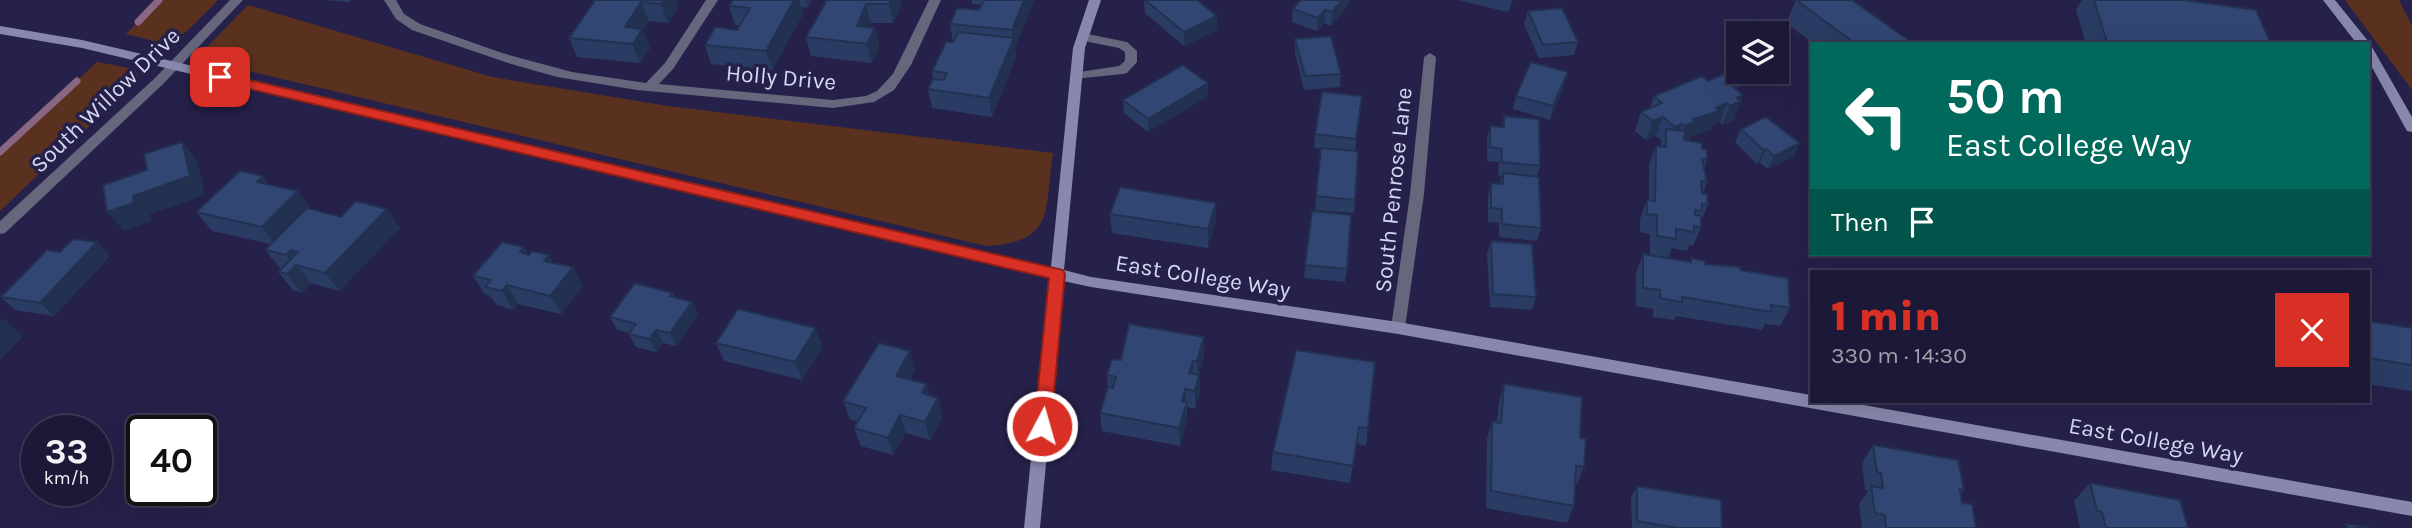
<!DOCTYPE html>
<html lang="en">
<head>
<meta charset="utf-8">
<style>
	:root { --surface:#1c1938; --page:#292643; --text:#f1f3f6; --muted:#a0a0ae; --line:#3a3853; --accent:#d93025 }
	body { margin:0; font-family:Karla,sans-serif; background:var(--page); color:var(--text); height:100vh; display:flex; flex-direction:column; font-size:26px; white-space:nowrap }
	* { box-sizing:border-box; margin:0 }
	p { font-size:23px; color:var(--muted) }
	.icon { flex:none; width:38px; height:38px; fill:none; stroke:currentColor; stroke-width:2; stroke-linecap:round; stroke-linejoin:round }
	.map { position:relative; flex:1; overflow:hidden }
	.side { position:absolute; left:1810px; top:270px; width:560px; height:133px; display:flex; flex-direction:column; background:var(--surface); border-radius:0px; box-shadow:0 7px 28px #0002,0 0 0 2px var(--line) }
	.side>* { flex:none }
	.top-card { position:absolute; left:1810px; top:42px; width:560px; height:214px; border-radius:0px; box-shadow:0 7px 28px #0002,0 0 0 2px var(--line); background:#00695c; color:#fff; overflow:hidden }
	.fabs { position:absolute; left:1726px; top:21px; display:grid; gap:14px }
	.fabs a { display:grid; place-items:center; width:63px; height:63px; border-radius:0px; background:var(--surface); box-shadow:0 7px 28px #0002,0 0 0 2px var(--line); font-size:35px }
	.speed { position:absolute; left:21px; top:415px; display:flex; gap:14px; font-size:35px; font-weight:700; text-align:center }
	.speed>* { display:grid; place-content:center; width:91px; height:91px; border-radius:50%; background:var(--surface); box-shadow:0 7px 28px #0002,0 0 0 2px var(--line); line-height:1 }
	.speed small { font-size:18px; font-weight:400 }
	.speed .limit { border:4px solid #111; border-radius:10px; background:#fff; color:#111 }
	.pin { position:absolute; display:grid; place-items:center; width:60px; height:60px; color:#fff; margin:-30px; border-radius:14px; box-shadow:0 4px 10px #0006 }
	.me { position:absolute; width:77px; margin:-38px; rotate:6deg; stroke-linejoin:round; filter:drop-shadow(0 0 5px #0008) }
	.turn { display:flex; align-items:center; gap:24px; height:147px; padding:0 21px; font-size:32px }
	.turn .icon { width:91px; height:91px; stroke-width:2.5 }
	.turn b { display:block; font-size:49px; line-height:60px }
	.then { display:flex; align-items:center; height:66px; padding:0 21px; background:#0003; gap:14px; font-size:26px }
	.round { display:grid; place-items:center; flex:none; width:74px; height:74px; border-radius:0px; background:var(--page) }
	.head { display:flex; align-items:center; justify-content:space-between; height:119px; padding:0 21px }
	h1 { font-size:42px; font-weight:800; line-height:52px; color:var(--accent) }
	.map>svg:first-child { display:block }
	.green { fill:#5a311e }
	.lines { fill:none; stroke-linecap:round; stroke-linejoin:round }
	.stream { stroke:#896682; stroke-width:7 }
	.street { fill:#66667d; fill-rule:evenodd }
	.secondary { fill:#8888ad; fill-rule:evenodd }
	.wall { fill:#2b3c64 }
	.shaded-wall { fill:#233151 }
	.building { fill:#324674; stroke:#233151; stroke-width:2 }
	.route { fill:#d93025; stroke:#8d1f18; stroke-width:2 }
	.labels { text-anchor:middle; stroke-width:7; stroke-linejoin:round; paint-order:stroke }
	.street-label { font-size:23px; fill:#d6d7f1; stroke:#26214a }
</style>
</head>
<body>
<div class="map">
<svg width="2412" height="528" viewBox="0 0 2412 528">
	<rect width="100%" height="100%" fill="#26214a"/>
	<!-- green -->
	<g class="green">
		<path d="M159,0H218L187,31L166,44L126,34Z"/>
		<path d="M2345,0H2399L2412,26V90Z"/>
		<path d="M248,5L492,77L668,106L1053,153C1044,211 1056,242 986,246L211,62L204,55L207,47Z"/>
		<path d="M97,62L135,69L139,79L0,211V152Z"/>
	</g>
	<g class="lines">
		<!-- stream -->
		<g class="stream">
			<path d="M138,22L159,0"/>
			<path d="M0,152L77,81"/>
		</g>
		<!-- street -->
		<g class="street">
			<path d="M230,0H243L163,84L5,233L0,234V221L155,78Z"/>
			<path d="M384,0H396L404,14L420,24L502,53L572,72L646,83L665,63L706,0H718L673,69L659,84L833,100L866,96L877,91L893,74L929,0H941L911,65L894,90L874,102L833,108L637,90L557,77L508,63L412,30L396,19Z"/>
			<path d="M1083,33L1127,42L1137,51V62L1127,73L1123,74L1073,79L1071,76L1073,73L1119,66L1125,61V52L1119,48L1079,40V34Z"/>
			<path d="M1430,53L1436,57L1424,194L1405,328L1403,332H1393L1391,328L1410,194L1424,57Z"/>
		</g>
		<!-- secondary -->
		<g class="secondary">
			<path d="M1089,0H1101L1085,48L1064,270L1091,277L1398,322L1811,395V401H1841L2412,502V516L1398,334L1091,287L1063,281L1040,528H1024L1049,278L82,48L0,34V26L82,40L1051,267L1073,48Z"/>
			<path d="M2323,0H2335L2368,41L2369,46L2372,47L2412,117V132L2407,131L2368,60V44H2357Z"/>
		</g>
	</g>
	<!-- wall -->
	<g class="wall">
		<path d="M323,0H351L349,2Z"/>
		<path d="M595,0H683H676L678,7L668,23L649,21L643,30L650,48L640,63L577,57L569,38Z"/>
		<path d="M733,0H812L808,8L801,7L803,14L772,70L711,64L705,45L737,30L740,25H735L729,6Z"/>
		<path d="M827,0H903H900L901,7L893,23H871L869,27L875,28L879,47L872,63L811,56L806,37Z"/>
		<path d="M972,0H1034L1015,48L1016,57L992,117L932,108L928,89L933,79L932,71L953,42L950,24L979,10L982,5L972,4Z"/>
		<path d="M1144,0L1217,30L1184,46L1145,13Z"/>
		<path d="M1457,0H1513L1508,12Z"/>
		<path d="M1796,0L1914,44H1814L1786,23Z"/>
		<path d="M2082,0H2184L2271,44H2086L2076,10Z"/>
		<path d="M1349,4L1331,26L1324,23L1317,31L1292,22L1293,9Z"/>
		<path d="M1528,11L1578,42L1574,55L1539,58L1524,24Z"/>
		<path d="M1295,39L1341,74L1340,87L1304,90L1295,53Z"/>
		<path d="M1708,81H1740L1737,89L1743,95L1734,120L1722,125L1720,122L1713,125L1711,130L1691,136L1688,141L1702,149L1707,160L1704,168L1707,182L1703,193L1708,205L1701,221V227L1693,246L1689,245L1687,251L1672,248L1668,258L1650,255V234L1640,232V219L1647,200H1649V165L1656,146H1660L1662,141L1656,136L1646,140L1635,131L1641,112L1650,108L1654,96Z"/>
		<path d="M1564,86L1550,120L1513,109L1516,96Z"/>
		<path d="M1208,96L1148,132L1124,113L1123,100Z"/>
		<path d="M1362,96L1355,151V200L1354,213L1315,210L1321,149L1314,148L1315,134Z"/>
		<path d="M1504,116L1540,166L1537,176L1541,228L1537,241L1499,237V223L1488,222V196L1491,183L1500,184L1502,176L1498,175L1499,162L1487,161V139L1490,126L1502,127Z"/>
		<path d="M1741,129L1800,143L1793,157L1768,169L1760,163L1757,164L1735,142Z"/>
		<path d="M263,176L269,185L311,209L341,217L400,228L339,291L311,283L302,293L293,290L278,272L281,269L280,268L265,250L270,244L212,231L196,212Z"/>
		<path d="M1216,203V221L1208,248L1112,233L1110,214Z"/>
		<path d="M1312,211L1347,269L1345,282L1304,278Z"/>
		<path d="M1491,241L1536,297L1532,310L1490,307L1487,254Z"/>
		<path d="M524,247L529,255L553,263L573,267L583,286L561,314L518,304L513,310L497,305L490,296L485,294L473,276Z"/>
		<path d="M60,252L110,256L54,316L15,310L1,297Z"/>
		<path d="M1643,254L1689,262L1691,258L1705,264L1740,270L1790,308L1780,326L1765,324L1762,330L1676,316L1674,320L1653,317V309L1636,306V273Z"/>
		<path d="M673,293L675,297L692,302L698,315L676,346L663,343L656,352L636,347L629,334L630,333L617,330L610,317Z"/>
		<path d="M2368,321L2412,328V391L2368,384Z"/>
		<path d="M1204,337V356L1199,374L1200,393L1195,409L1187,407V420L1180,446L1102,431L1100,413L1108,388L1107,375L1121,360Z"/>
		<path d="M716,343L823,347L802,380L724,361Z"/>
		<path d="M1296,350L1368,428L1366,446L1356,444L1350,483L1271,470L1273,452Z"/>
		<path d="M915,369L910,379L930,395L943,416L930,440L906,433L893,455L861,446L854,428L858,422L850,419L843,401Z"/>
		<path d="M1504,384L1584,467L1577,484H1575L1574,506L1567,523L1486,508L1487,439L1492,421L1497,422L1499,402Z"/>
		<path d="M1873,445L1964,490L1961,494L1962,503L1976,528H1862L1859,504L1869,490H1865L1862,463Z"/>
		<path d="M2090,483L2188,528H2080L2074,501Z"/>
		<path d="M1637,486L1722,528H1632L1631,498Z"/>
	</g>
	<!-- shaded-wall -->
	<g class="shaded-wall">
		<path d="M663,0H675L678,7L668,23L661,4Z"/>
		<path d="M794,0H799L803,14L772,70L766,51Z"/>
		<path d="M806,0H812L808,8Z"/>
		<path d="M891,0H900L901,7L893,23L889,4Z"/>
		<path d="M1024,0H1034L1015,48L1016,57L992,117L989,98L1013,40L1012,30Z"/>
		<path d="M1342,0H1349V4L1331,26L1332,12Z"/>
		<path d="M641,2L649,21L643,30L650,48L640,63L625,27Z"/>
		<path d="M866,4L871,23L861,45L857,26Z"/>
		<path d="M1325,10L1324,23L1317,31L1318,18Z"/>
		<path d="M1217,16V30L1184,46V32Z"/>
		<path d="M875,28L879,47L872,63L867,44Z"/>
		<path d="M1568,72L1564,86L1550,120L1553,106Z"/>
		<path d="M1740,81L1732,100L1731,85Z"/>
		<path d="M1208,83V96L1148,132V119Z"/>
		<path d="M1743,95L1734,120L1722,125L1730,106L1737,98Z"/>
		<path d="M1727,103L1720,122L1713,125L1711,130L1691,136L1689,140L1678,145L1685,126L1693,119Z"/>
		<path d="M1663,117L1656,136L1646,140L1653,121Z"/>
		<path d="M1682,124L1675,143L1668,146L1675,127Z"/>
		<path d="M182,142L197,160L205,195L150,214L151,221L124,231L107,212Z"/>
		<path d="M1800,143L1793,157L1768,169L1774,156Z"/>
		<path d="M1766,149L1760,163L1757,164L1763,150Z"/>
		<path d="M263,176L277,195L257,182Z"/>
		<path d="M298,191L312,210L277,246L262,227Z"/>
		<path d="M1216,203V221L1208,248V229Z"/>
		<path d="M387,209L400,228L339,291L325,273Z"/>
		<path d="M97,242L110,256L54,316L40,303Z"/>
		<path d="M524,247L535,266L520,252Z"/>
		<path d="M291,250L304,267L296,265L311,283L302,293L287,274L295,267L286,255Z"/>
		<path d="M549,255L559,273L544,261Z"/>
		<path d="M573,267L583,286L561,314L550,296Z"/>
		<path d="M507,285L518,304L513,310L502,291Z"/>
		<path d="M692,302L698,315L676,346L670,333Z"/>
		<path d="M3,318L23,336L0,360V321Z"/>
		<path d="M816,328L823,347L802,380L795,362Z"/>
		<path d="M656,330L663,343L656,352L649,339Z"/>
		<path d="M1204,337V356L1198,379L1197,361Z"/>
		<path d="M910,351L915,369L901,394L896,376Z"/>
		<path d="M1193,361V379L1190,391L1189,373Z"/>
		<path d="M1199,375L1200,393L1195,409V391Z"/>
		<path d="M927,384L932,402L922,393Z"/>
		<path d="M1185,389L1187,420L1180,446L1179,428L1182,401Z"/>
		<path d="M938,398L943,416L930,440L925,422Z"/>
		<path d="M900,415L906,433L893,455L888,438Z"/>
	</g>
	<!-- building -->
	<g class="building">
		<path d="M595,0H663L661,4L641,2L625,27L642,29L633,44L569,38Z"/>
		<path d="M733,0H794L766,51L705,45L715,27L737,30L750,8L729,6Z"/>
		<path d="M827,0H891L889,4H866L857,26L875,28L867,44L806,37Z"/>
		<path d="M984,0H1024L1012,30L950,24L957,8L979,10Z"/>
		<path d="M1145,0H1197L1217,16L1184,32Z"/>
		<path d="M1301,0H1342L1332,12L1325,10L1318,18L1293,9Z"/>
		<path d="M1796,0H1852L1914,44H1856Z"/>
		<path d="M2094,0H2184L2256,10L2271,44H2119L2107,42Z"/>
		<path d="M1562,8L1578,42L1543,45L1528,11Z"/>
		<path d="M958,32L1014,38L989,98L928,89L933,79L944,80L947,73L932,71L946,42H953Z"/>
		<path d="M1331,36L1341,74L1305,76L1295,39Z"/>
		<path d="M1531,62L1568,72L1553,106L1516,96Z"/>
		<path d="M1183,65L1208,83L1148,119L1123,100Z"/>
		<path d="M1728,72L1740,81L1731,85L1743,95L1737,98L1741,101L1730,106L1727,103L1716,108L1719,111L1693,119L1696,121L1685,126L1682,124L1675,127L1663,117L1653,121L1641,112L1662,103L1654,96L1702,76L1708,81Z"/>
		<path d="M1322,92L1362,96L1356,139L1315,134Z"/>
		<path d="M1504,116L1539,119L1540,166L1501,162L1502,149L1490,147V126L1504,127Z"/>
		<path d="M1766,117L1800,143L1774,156L1766,149L1763,150L1741,129Z"/>
		<path d="M1666,129L1685,131L1684,140L1702,143V149L1707,150V160L1702,159L1707,182L1701,181L1702,193L1707,194L1708,205L1702,204V211L1695,210V215L1701,216V227L1694,226V232L1676,229V239L1657,236V215L1647,214V200L1655,201L1656,146L1666,147Z"/>
		<path d="M182,142L190,176L133,196L134,203L107,212L103,185L147,170L144,154Z"/>
		<path d="M1321,148L1358,151L1355,200L1316,196Z"/>
		<path d="M240,171L263,176L257,182L298,191L262,227L196,212Z"/>
		<path d="M1503,173L1539,177L1541,228L1502,224V209L1491,208V183L1503,184Z"/>
		<path d="M1120,187L1216,203L1208,229L1110,214Z"/>
		<path d="M356,201L387,209L325,273L296,265L287,274L278,272L298,252L291,250L286,255L265,250L307,208L341,217Z"/>
		<path d="M1312,211L1351,215L1347,269L1305,265Z"/>
		<path d="M73,239L97,242L40,303L1,297L47,250L60,252Z"/>
		<path d="M1491,241L1532,244L1536,297L1493,294Z"/>
		<path d="M502,242L524,247L520,252L529,255L532,251L549,255L544,261L573,267L550,296L507,285L502,291L485,287L491,280L473,276Z"/>
		<path d="M1643,254L1691,262V258L1705,261V264L1740,267V270L1788,278L1790,308L1771,305V312L1682,297V302L1660,298V290L1643,288Z"/>
		<path d="M635,283L673,293L670,296L692,302L670,333L656,330L649,339L629,334L636,324L610,317Z"/>
		<path d="M738,309L816,328L795,362L716,343Z"/>
		<path d="M2368,321L2412,328V365L2368,358Z"/>
		<path d="M1129,324L1204,337L1197,361H1193L1189,373L1199,375L1195,391L1185,389L1182,401L1187,402L1179,428L1100,413L1108,387L1113,388L1116,377L1107,375L1112,359L1121,360Z"/>
		<path d="M879,343L910,351L896,376L927,384L922,393L938,398L925,422L900,415L888,438L854,428L866,408L843,401Z"/>
		<path d="M1296,350L1375,362L1368,428L1359,427L1353,466L1273,452Z"/>
		<path d="M1504,384L1582,397L1580,438L1586,439L1584,467L1576,466L1574,506L1491,491L1492,421L1501,423Z"/>
		<path d="M1873,445L1958,460L1964,490L1960,489L1962,503L1972,504L1976,528H1886L1885,515L1875,513L1871,486L1883,488L1881,473L1877,472Z"/>
		<path d="M2090,483L2180,500L2188,528H2106L2102,512L2097,511Z"/>
		<path d="M1637,486L1721,500L1722,528H1677L1637,521Z"/>
		<path d="M2346,524L2371,528H2348Z"/>
	</g>
	<!-- route -->
	<path class="route" d="M220,73L1063,270L1065,274L1051,426L1042,434L1034,426L1049,278L216,81V74Z"/>
	<g class="labels">
		<!-- street labels -->
		<g class="street-label">
			<text transform="translate(781 77) rotate(5)" y="8">Holly Drive</text>
			<text transform="translate(105 100) rotate(-44)" y="8">South Willow Drive</text>
			<text transform="translate(1393 190) rotate(-84)" y="8">South Penrose Lane</text>
			<text transform="translate(1203 276) rotate(9)" y="8">East College Way</text>
			<text transform="translate(2156 440) rotate(10)" y="8">East College Way</text>
		</g>
	</g>
</svg>
<div class="fabs">
<a><svg class="icon" aria-label="layers" viewBox="0 0 24 24"><path d="M12 4l9 5-9 5-9-5zM3 14l9 5 9-5"/></svg></a>
</div>
<div class="speed"><div>33<small>km/h</small></div><div class="limit">40</div></div>
<div class="pin" style="left:220px;top:77px;background:#d93025"><svg class="icon" aria-label="arrive" viewBox="0 0 24 24"><path d="M6 21V4h12l-3 4 3 4H6"/></svg></div>
<svg class="me" style="left:1042px;top:426px" viewBox="-20 -20 40 40"><circle r="17" fill="#d93025" stroke="#fff" stroke-width="3"/><path d="M0-11L8 9 0 5-8 9z" fill="#fff"/></svg>
<div class="top-card">
<div class="turn"><svg class="icon" aria-label="left" viewBox="0 0 24 24"><path d="M17 20v-9H6M10 6l-5 5 5 5"/></svg><div><b>50 m</b>East College Way</div></div>
<div class="then">Then<svg class="icon" aria-label="arrive" viewBox="0 0 24 24"><path d="M6 21V4h12l-3 4 3 4H6"/></svg></div>
</div>
<section class="side">
<div class="head"><div><h1>1 min</h1><p>330 m · 14:30</p></div><a class="round" style="background:#d93025;color:#fff"><svg class="icon" aria-label="close" viewBox="0 0 24 24"><path d="M6 6l12 12M18 6L6 18"/></svg></a></div>
</section>
</div>
</body>
</html>
